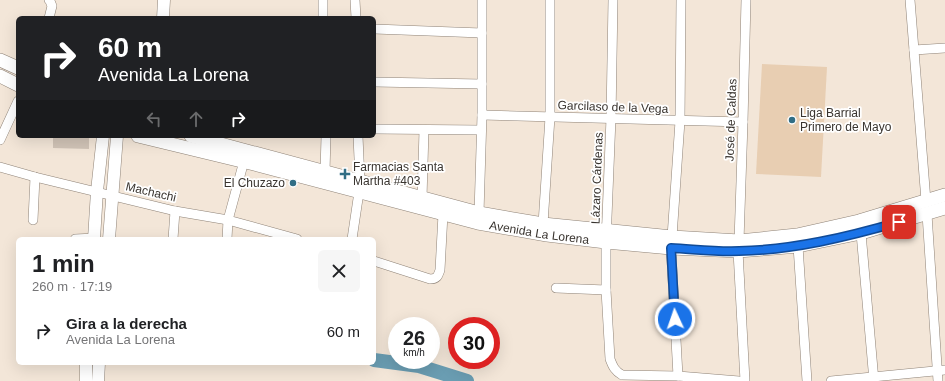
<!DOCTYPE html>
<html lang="es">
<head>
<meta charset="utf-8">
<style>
	:root { --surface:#fff; --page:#f6f6f6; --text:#202124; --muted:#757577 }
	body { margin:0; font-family:Helvetica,sans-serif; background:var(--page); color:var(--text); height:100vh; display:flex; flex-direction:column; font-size:15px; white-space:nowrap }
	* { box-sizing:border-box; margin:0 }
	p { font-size:13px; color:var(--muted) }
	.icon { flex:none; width:22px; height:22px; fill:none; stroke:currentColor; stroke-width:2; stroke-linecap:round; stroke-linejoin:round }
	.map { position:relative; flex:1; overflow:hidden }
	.sheet { position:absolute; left:16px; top:237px; width:360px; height:128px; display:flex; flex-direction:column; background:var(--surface); border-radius:6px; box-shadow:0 4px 16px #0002 }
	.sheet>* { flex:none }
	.guide { position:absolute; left:16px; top:16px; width:360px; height:122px; border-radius:6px; box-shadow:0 4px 16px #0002; background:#202124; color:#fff; overflow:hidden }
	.speed { position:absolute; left:388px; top:317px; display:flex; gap:8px; font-size:20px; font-weight:700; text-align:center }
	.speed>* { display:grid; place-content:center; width:52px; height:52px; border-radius:50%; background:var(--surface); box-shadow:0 4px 16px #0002; line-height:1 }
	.speed small { font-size:10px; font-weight:400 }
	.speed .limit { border:6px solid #d22; background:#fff; color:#111 }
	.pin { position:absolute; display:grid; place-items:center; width:34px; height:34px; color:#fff; margin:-17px; border-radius:8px; box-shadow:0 2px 6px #0006 }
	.me { position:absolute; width:44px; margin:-22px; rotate:357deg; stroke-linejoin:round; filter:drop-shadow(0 0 3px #0008) }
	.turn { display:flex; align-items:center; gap:14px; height:84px; padding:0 16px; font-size:18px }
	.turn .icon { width:52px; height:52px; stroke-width:2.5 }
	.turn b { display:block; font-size:28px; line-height:34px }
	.lanes { display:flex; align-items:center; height:38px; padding:0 16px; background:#0003; justify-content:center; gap:20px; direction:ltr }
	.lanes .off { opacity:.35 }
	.round { display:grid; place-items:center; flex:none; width:42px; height:42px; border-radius:6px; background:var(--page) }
	.overview { display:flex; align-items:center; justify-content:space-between; height:68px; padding:0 16px }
	h1 { font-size:24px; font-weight:800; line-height:30px }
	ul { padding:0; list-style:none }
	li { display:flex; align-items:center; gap:12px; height:52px; padding:0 16px }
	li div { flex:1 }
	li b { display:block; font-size:15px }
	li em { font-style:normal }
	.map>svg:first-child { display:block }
	.garden { fill:#e8ceb2 }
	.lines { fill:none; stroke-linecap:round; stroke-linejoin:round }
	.river { stroke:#6a9db2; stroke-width:14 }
	.building { fill:#d1c4b7 }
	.minor-casing { stroke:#8f8377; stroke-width:10 }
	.tertiary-casing { stroke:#8f8377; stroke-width:13 }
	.secondary-casing { stroke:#8f8377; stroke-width:14 }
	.minor { stroke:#fff; stroke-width:9 }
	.tertiary { stroke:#fff; stroke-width:12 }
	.secondary { stroke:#fff; stroke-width:13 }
	.route-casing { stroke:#114b97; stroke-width:10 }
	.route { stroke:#1a73e8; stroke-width:7 }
	.poi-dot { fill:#316e85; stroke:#fff; stroke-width:1.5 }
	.labels { text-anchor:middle; stroke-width:3.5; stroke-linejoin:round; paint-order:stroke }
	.street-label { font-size:12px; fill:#39342f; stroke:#fff }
	.poi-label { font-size:12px; fill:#39342f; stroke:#fff; text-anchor:start }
</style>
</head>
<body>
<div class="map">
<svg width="945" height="381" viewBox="0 0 945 381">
	<rect width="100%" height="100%" fill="#f3e6d8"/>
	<!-- garden -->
	<path class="garden" d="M762,64L827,67L821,177L756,174Z"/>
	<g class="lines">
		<!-- river -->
		<path class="river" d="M374,360L419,366L467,381"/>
	</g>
	<!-- building -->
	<path class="building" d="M53,136H89V149L53,148Z"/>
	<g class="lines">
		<defs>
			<g id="minor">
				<path d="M49,0L50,1L52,6L49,18"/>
				<path d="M323,0V18"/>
				<path d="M355,0L356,18"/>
				<path d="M613,0L611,118L606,242V290L610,359C613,367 615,371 622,375L678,376L739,381"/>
				<path d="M910,0L926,201"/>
				<path d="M374,29L482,33"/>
				<path d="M914,50L945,48"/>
				<path d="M374,82L482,84"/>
				<path d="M482,115L743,122"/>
				<path d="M374,129L481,130"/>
				<path d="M358,136L360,181"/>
				<path d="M0,140L18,101"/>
				<path d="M0,167L35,177L175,211L228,220L297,239"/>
				<path d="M325,172L326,136"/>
				<path d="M422,198L424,130"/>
				<path d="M479,213L482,115V0"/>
				<path d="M927,214L938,381"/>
				<path d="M33,220L35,177"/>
				<path d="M543,224L550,117V0"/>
				<path d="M861,233L874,381"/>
				<path d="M672,237L680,121L681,0"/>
				<path d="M75,239L95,238"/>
				<path d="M173,239L175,211"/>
				<path d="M227,239L228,220L244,161"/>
				<path d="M352,239L359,192"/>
				<path d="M739,241L743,122L746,0"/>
				<path d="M798,246L807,381"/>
				<path d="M671,248L678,376"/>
				<path d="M738,251L745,381"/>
				<path d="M374,261L430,279C437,279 438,276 440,270L443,214"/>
				<path d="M556,288L606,290"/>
				<path d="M831,381L945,370"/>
			</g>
			<g id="tertiary">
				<path d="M163,18L164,0"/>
				<path d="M94,239L97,191L103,136"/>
				<path d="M109,239L117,136"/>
				<path d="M86,363V381"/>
				<path d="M98,381L99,363"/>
			</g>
			<g id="secondary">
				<path d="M0,60L18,68"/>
				<path d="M0,76L18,85"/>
				<path id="s1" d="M138,136L254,164L478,223L547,235L606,242L671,248L738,251L775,248L798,246L861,233L945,208"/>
				<path d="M191,136L479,213L543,224L672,237L739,241L797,235L859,221L945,195"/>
			</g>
		</defs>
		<!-- minor casing -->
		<use href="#minor" class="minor-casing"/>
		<!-- tertiary casing -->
		<use href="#tertiary" class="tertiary-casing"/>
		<!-- secondary casing -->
		<use href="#secondary" class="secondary-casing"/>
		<!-- minor -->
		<use href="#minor" class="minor"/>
		<!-- tertiary -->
		<use href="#tertiary" class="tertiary"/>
		<!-- secondary -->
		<use href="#secondary" class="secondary"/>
	</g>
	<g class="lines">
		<defs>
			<path id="route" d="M675,319L671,248C693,249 716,252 739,251C793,250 847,237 899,222"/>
		</defs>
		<!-- route casing -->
		<use href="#route" class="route-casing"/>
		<!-- route -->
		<use href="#route" class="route"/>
	</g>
	<!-- markers -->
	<g class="poi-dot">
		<circle cx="792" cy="120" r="4"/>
		<path d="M343 168h4v4h4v4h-4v4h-4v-4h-4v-4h4z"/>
		<circle cx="293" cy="183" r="4"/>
	</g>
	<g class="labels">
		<!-- street labels -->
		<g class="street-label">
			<text transform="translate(613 107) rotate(2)" y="4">Garcilaso de la Vega</text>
			<text transform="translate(731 120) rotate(-88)" y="4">José de Caldas</text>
			<text transform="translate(597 178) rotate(-88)" y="4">Lázaro Cárdenas</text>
			<text transform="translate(151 192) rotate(13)" y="4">Machachi</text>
			<text dy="4" stroke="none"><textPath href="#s1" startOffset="413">Avenida La Lorena</textPath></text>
		</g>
		<!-- poi labels -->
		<g class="poi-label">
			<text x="800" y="117">Liga Barrial<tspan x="800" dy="14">Primero de Mayo</tspan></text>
			<text x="353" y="171">Farmacias Santa<tspan x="353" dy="14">Martha #403</tspan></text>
			<text x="285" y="187" text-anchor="end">El Chuzazo</text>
		</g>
	</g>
</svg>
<div class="speed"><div>26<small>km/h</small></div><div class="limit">30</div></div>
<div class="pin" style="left:899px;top:222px;background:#d93025"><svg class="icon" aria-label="arrive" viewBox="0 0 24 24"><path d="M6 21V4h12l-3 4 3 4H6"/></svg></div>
<svg class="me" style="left:675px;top:319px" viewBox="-20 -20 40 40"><circle r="17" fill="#1a73e8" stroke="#fff" stroke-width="3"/><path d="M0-11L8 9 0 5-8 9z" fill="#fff"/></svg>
<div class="guide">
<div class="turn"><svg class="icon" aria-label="right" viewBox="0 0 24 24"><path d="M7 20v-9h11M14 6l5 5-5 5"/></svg><div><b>60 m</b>Avenida La Lorena</div></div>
<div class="lanes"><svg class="icon off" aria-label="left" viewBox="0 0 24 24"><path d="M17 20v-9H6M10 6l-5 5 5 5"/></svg><svg class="icon off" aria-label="ahead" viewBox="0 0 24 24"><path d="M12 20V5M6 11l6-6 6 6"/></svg><svg class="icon" aria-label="right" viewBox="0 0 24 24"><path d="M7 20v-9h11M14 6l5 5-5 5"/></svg></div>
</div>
<section class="sheet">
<div class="overview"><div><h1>1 min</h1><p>260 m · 17:19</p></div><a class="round"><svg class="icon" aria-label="close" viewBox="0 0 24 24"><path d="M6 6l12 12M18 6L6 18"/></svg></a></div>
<ul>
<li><svg class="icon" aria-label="right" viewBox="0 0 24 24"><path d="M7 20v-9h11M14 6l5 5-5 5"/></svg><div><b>Gira a la derecha</b><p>Avenida La Lorena</p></div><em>60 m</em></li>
</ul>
</section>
</div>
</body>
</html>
